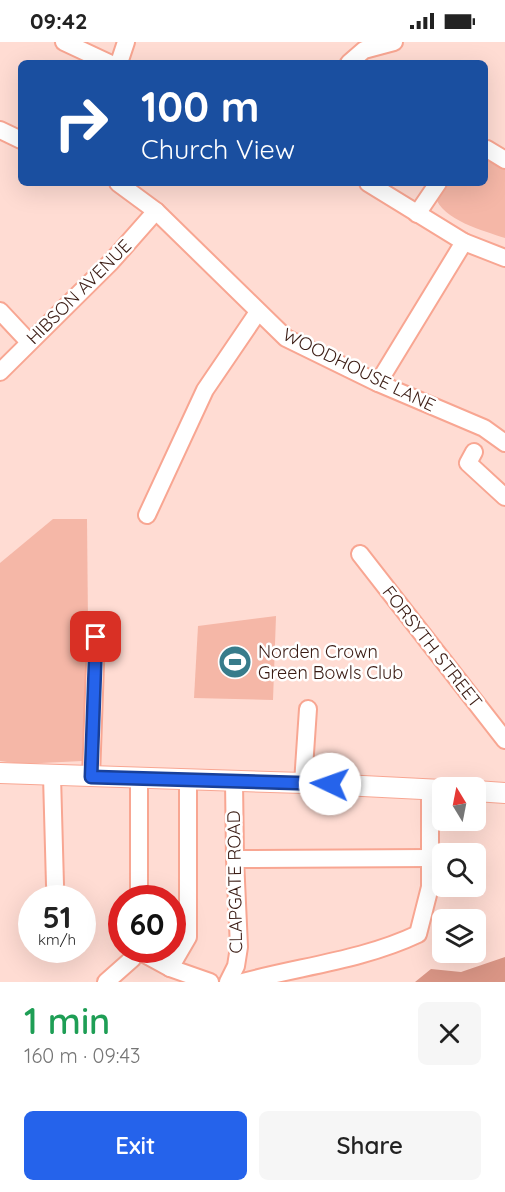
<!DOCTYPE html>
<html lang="en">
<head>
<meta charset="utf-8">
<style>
	:root { --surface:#fff; --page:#f6f6f6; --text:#222; --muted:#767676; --accent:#2563eb }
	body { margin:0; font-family:Quicksand,sans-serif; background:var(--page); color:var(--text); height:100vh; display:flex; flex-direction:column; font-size:22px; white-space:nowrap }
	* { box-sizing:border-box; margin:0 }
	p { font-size:20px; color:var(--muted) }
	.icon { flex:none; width:33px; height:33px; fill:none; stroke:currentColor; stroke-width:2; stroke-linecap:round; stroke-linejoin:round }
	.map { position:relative; height:940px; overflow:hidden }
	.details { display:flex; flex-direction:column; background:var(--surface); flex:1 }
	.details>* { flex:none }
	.banner { position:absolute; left:18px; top:18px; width:470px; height:126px; border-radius:9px; box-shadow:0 6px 24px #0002; background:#1a4fa0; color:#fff; overflow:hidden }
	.needle { width:39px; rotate:350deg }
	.controls { position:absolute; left:432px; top:735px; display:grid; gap:12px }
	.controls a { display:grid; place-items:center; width:54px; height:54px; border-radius:9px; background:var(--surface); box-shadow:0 6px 24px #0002; font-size:30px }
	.speed { position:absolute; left:18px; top:843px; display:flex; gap:12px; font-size:30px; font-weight:700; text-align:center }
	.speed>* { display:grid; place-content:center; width:78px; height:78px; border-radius:50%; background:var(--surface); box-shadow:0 6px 24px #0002; line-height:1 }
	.speed small { font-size:15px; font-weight:400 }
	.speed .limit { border:9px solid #d22; background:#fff; color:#111 }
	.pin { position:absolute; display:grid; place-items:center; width:51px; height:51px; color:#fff; margin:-26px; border-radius:12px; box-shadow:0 3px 9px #0006 }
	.me { position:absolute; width:66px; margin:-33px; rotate:273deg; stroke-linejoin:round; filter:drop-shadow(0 0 4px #0008) }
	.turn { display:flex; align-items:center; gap:21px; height:126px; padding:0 24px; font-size:27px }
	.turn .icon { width:78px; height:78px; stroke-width:2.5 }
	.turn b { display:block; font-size:42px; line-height:51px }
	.round { display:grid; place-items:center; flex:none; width:63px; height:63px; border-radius:9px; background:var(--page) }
	.head { display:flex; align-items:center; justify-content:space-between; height:102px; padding:0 24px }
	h1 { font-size:36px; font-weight:600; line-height:45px; color:#1e9e55 }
	.primary-button { display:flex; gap:12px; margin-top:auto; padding:12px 24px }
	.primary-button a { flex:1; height:69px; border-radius:9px; background:var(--accent); color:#fff; font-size:24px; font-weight:600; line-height:69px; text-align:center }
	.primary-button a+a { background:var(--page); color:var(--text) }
	.status { display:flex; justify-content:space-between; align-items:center; height:42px; padding:0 30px; background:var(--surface); direction:ltr }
	.status svg { height:16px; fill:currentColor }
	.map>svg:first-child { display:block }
	.green { fill:#f5b7a7 }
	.forest { fill:#d99585 }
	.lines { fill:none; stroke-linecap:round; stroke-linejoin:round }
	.minor-casing { stroke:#f8a692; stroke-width:20 }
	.major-casing { stroke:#f8a692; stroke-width:22 }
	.minor { stroke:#fff; stroke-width:16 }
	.major { stroke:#fff; stroke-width:20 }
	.route-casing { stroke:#184099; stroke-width:15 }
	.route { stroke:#2563eb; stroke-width:10 }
	.labels { text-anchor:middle; stroke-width:5; stroke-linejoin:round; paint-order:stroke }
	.street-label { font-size:18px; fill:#3a1b13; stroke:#fff }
	.poi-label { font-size:18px; fill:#3a1b13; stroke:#fff; text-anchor:start }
</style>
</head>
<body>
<div class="status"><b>09:42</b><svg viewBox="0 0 49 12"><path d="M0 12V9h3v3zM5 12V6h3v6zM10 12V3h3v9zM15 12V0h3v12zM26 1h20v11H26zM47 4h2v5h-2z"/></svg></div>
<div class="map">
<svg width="505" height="940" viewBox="0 0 505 940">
	<rect width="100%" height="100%" fill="#ffdcd3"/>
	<!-- green -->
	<g class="green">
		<path d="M485,109L505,120V196C484,189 442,178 435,154L442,141H484Z"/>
		<path d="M53,477H87L88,582L82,719L21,722L0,719V521Z"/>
		<path d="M276,574L273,658L194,656L198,584Z"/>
	</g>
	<!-- forest -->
	<path class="forest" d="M505,915V940H415L431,927L461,930Z"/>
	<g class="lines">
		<defs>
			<g id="minor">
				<path d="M64,0L109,21"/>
				<path d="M119,21L126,0"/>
				<path d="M349,21L364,8L394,0"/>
				<path d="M0,88L21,98"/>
				<path d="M484,107H487L505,118"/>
				<path d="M118,141L156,169L286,296L378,341L484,386L505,401"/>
				<path d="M368,141L464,200L505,216"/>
				<path d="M417,172L438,141"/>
				<path d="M0,269L29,300"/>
				<path d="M0,330L111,220L156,169"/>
				<path d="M378,341L464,200"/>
				<path d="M474,410L468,421L505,455"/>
				<path d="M147,473L205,348L258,270"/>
				<path d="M360,512L505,698"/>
				<path d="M52,734L55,843"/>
				<path d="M91,735L96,595"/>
				<path d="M139,736V856"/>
				<path d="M303,741L308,667"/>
				<path d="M235,817L431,816"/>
				<path d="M137,908L170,926L210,940"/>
				<path d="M170,926L188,895V737"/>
				<path d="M106,940L132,917L135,908"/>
				<path d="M228,940L236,924L239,905L235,817L234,739"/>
				<path d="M243,940C302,924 363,918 418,892L430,845V748"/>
			</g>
			<g id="major">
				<path d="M0,731L303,741L442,748"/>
				<path d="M476,749L505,751"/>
			</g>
		</defs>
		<!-- minor casing -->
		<use href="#minor" class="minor-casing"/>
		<!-- major casing -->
		<use href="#major" class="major-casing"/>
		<!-- minor -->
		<use href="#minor" class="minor"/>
		<!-- major -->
		<use href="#major" class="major"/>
	</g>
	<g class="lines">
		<defs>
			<path id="route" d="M96,595L91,735L330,742"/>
		</defs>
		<!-- route casing -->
		<use href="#route" class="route-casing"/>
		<!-- route -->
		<use href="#route" class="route"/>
	</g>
	<!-- icons -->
	<defs>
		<symbol id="stadium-disc" viewBox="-11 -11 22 22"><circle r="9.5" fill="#387c8b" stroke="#fff"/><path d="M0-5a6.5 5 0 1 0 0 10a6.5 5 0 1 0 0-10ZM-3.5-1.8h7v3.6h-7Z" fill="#fff"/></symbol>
	</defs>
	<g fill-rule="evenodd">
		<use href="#stadium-disc" x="216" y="601" width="38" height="38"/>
	</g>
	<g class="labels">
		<!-- street labels -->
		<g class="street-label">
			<text transform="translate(79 250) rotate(-45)" y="6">HIBSON AVENUE</text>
			<text transform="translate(359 328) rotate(26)" y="6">WOODHOUSE LANE</text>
			<text transform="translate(432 605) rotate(52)" y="6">FORSYTH STREET</text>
			<text transform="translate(235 840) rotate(-91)" y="6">CLAPGATE ROAD</text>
		</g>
		<!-- poi labels -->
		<g class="poi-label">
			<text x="258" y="616">Norden Crown<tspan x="258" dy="21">Green Bowls Club</tspan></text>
		</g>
	</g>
</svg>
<div class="controls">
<a><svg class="needle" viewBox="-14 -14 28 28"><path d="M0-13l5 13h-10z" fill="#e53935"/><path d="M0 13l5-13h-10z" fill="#767676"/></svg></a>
<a><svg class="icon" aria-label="search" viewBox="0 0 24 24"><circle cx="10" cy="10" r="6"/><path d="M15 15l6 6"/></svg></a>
<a><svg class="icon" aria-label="layers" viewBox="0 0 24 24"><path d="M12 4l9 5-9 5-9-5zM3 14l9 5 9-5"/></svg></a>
</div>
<div class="speed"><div>51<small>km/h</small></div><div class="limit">60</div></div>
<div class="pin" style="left:96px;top:595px;background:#d93025"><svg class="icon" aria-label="arrive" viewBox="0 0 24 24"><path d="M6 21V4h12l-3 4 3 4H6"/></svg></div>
<svg class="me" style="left:330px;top:742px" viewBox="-20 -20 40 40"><circle r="19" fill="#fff"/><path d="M0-13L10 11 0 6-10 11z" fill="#2563eb"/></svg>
<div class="banner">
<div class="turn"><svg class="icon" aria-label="right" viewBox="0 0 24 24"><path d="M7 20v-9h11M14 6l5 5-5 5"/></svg><div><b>100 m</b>Church View</div></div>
</div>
</div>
<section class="details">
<div class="head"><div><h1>1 min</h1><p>160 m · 09:43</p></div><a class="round"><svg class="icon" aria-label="close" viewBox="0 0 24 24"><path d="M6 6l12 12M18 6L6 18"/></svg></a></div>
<div class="primary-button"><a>Exit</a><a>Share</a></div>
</section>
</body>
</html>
